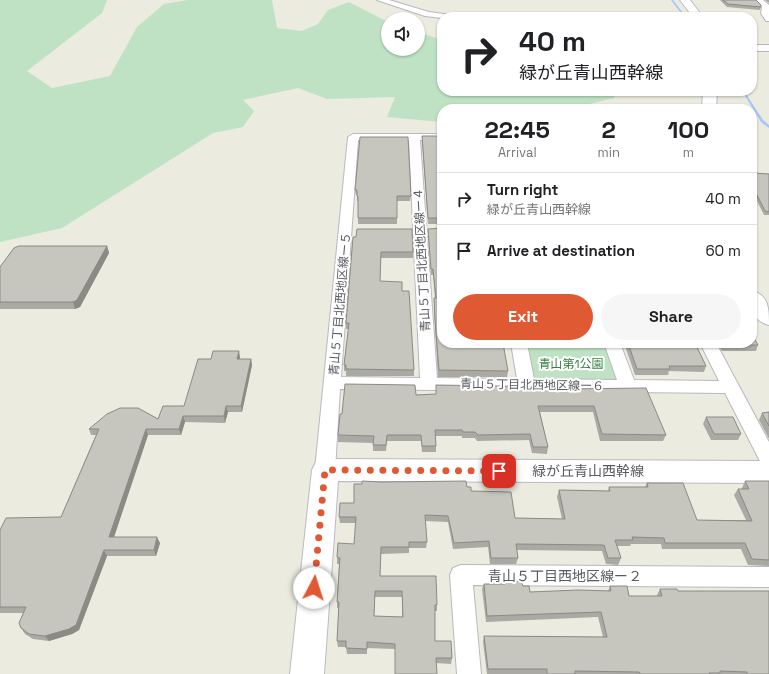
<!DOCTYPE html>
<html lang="en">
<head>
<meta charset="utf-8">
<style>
	:root { --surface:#fff; --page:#f6f6f6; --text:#202124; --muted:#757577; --line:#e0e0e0; --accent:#df5933 }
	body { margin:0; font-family:"Space Grotesk","Noto Sans JP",sans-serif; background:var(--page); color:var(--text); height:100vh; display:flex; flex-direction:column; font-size:15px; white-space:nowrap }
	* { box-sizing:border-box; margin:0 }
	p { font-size:13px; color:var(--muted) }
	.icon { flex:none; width:22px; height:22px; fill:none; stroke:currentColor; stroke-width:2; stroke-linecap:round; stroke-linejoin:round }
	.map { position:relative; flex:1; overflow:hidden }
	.panel { position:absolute; left:437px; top:104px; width:320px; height:244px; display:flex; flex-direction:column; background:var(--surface); border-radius:16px; box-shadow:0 1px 3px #0004 }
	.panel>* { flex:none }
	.top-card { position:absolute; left:437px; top:12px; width:320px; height:84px; border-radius:16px; box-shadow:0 1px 3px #0004; background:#fff; color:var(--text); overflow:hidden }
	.controls { position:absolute; left:381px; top:12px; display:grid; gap:8px }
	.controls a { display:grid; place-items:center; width:44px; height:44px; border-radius:50%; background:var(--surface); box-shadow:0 1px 3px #0004; font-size:20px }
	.pin { position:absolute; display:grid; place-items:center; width:34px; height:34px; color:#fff; margin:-17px; border-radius:8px; box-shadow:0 2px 6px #0006 }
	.me { position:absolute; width:44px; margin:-22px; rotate:5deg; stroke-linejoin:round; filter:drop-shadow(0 0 3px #0008) }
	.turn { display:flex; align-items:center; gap:14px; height:84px; padding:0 16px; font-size:18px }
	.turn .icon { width:52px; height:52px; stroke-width:2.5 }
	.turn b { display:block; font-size:28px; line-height:34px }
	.eta { display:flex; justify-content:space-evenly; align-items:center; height:68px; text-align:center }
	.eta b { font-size:24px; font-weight:800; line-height:28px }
	.cta { display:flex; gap:8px; margin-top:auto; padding:8px 16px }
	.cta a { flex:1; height:46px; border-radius:24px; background:var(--accent); color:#fff; font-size:16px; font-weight:800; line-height:46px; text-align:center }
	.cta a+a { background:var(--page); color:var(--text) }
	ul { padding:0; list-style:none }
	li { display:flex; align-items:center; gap:12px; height:52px; padding:0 16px; border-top:1px solid var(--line) }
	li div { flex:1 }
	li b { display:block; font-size:15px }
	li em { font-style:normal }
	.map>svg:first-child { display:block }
	.green { fill:#bee2c3 }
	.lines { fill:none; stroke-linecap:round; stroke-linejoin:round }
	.stream { fill:#a2c7fa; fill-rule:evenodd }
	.street-casing { stroke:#b8b9bf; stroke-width:2 }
	.secondary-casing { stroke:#b9bbc2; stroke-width:2 }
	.street { fill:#fff; fill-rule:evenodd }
	.secondary { fill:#fff; fill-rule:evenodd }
	.wall { fill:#aaa9a3; fill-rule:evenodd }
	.shaded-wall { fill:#8b8a85 }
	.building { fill:#c6c5be; stroke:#8b8a85; fill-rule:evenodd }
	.route { stroke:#df5933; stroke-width:7; stroke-dasharray:0 12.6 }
	.labels { text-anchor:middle; stroke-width:4; stroke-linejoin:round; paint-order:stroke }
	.street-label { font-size:12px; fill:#595b61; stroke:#fff }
	.park-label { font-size:12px; fill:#388146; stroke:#fff }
	.near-street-label { font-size:14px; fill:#595b61; stroke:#fff }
</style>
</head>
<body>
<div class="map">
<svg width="769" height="674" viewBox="0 0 769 674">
	<rect width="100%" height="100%" fill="#ebebe0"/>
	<!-- green -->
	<g class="green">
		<path d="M0,0H107L102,13L27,71L52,88L110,76L137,27L164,4L188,0H272L277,28L302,31L318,24L328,10L349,2L388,22V49H418V32L442,40V91H617L614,98L569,109H442V122L387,117L395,97L327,99L298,88L243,100L254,111L243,127L213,133L62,228L0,242Z"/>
		<path d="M519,343H612L628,386L527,385Z"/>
	</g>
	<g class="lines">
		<!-- stream -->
		<g class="stream">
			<path d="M671,0H673L686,17H684Z"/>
			<path d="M742,91H744L763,120L769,125V128L761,122Z"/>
		</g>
		<defs>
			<g id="street">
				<path d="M377,0H389L429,12L451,15L452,17H442V18L425,16Z"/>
				<path d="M754,0H763L769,5V21H766L761,13L762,7Z"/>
				<rect x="752" y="45" width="17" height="6"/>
				<path d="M353,134H442V140H420L437,378L517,379L511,343H527L534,379L617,380L604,343H620L634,380L719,381L700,343H716L769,442V468L762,465L725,393L340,389L335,470L332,476L325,478L318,476L315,470L348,137ZM358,140H409L420,378L341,377Z"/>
				<path d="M461,565L769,567V587L473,585L481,674H457L450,575L453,568Z"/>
			</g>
			<g id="secondary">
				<path d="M680,0H690L703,17H693Z"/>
				<path d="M703,91H717L716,109H702Z"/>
				<path d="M752,291C769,295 769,309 769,325C750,320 752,307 752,291Z"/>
				<path d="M325,459L769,461V483L338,481L324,674H290L312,470L316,462Z"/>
			</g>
		</defs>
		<!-- street casing -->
		<use href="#street" class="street-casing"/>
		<!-- secondary casing -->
		<use href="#secondary" class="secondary-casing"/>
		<!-- street -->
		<use href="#street" class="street"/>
		<!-- secondary -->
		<use href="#secondary" class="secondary"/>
	</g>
	<!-- wall -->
	<g class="wall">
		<path d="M720,0H756L761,5L760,10L727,7Z"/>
		<path d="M765,0H769V3Z"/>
		<path d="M422,136H442V224H428L422,142Z"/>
		<path d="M752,173L769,174V215H764L752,191Z"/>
		<path d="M355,190L411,196L410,201H397V224H358V201H357V195H356Z"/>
		<path d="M428,229L508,371L507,377H438L435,326L434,304V298H435L433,275H431L428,234Z"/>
		<path d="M353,237L413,252V258H381L380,281L414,370V376H346V371H344V365L349,329H346V323Z"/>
		<path d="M107,246L109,253L80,307L75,309H0V267Z"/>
		<path d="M624,343H695L706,366L704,372L669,371L668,375H635Z"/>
		<path d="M717,343H752L758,345L756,351H722Z"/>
		<path d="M240,357V359H251L252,365L242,412H228L225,423L185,422L181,435H148L114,537L160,543L156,556H107L79,630L72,634L49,641L33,639L25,634L21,628L23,613H0V530L61,517L96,435H91L89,429L158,419L184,406L211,359Z"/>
		<path d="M436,385L565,389L666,435L663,441H600L593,412H540L548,447L547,454L532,453L529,440L477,441L475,438H462V436H436V452H422L421,441H387L386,451H373V443L338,442V435L342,414L416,395L436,394Z"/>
		<path d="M769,412V439L759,420L762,413Z"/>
		<path d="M706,417L741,434L738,440H711L703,424Z"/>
		<path d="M745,481H769V566L748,565L741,549H662L661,544H631L630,546H617L621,558L618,565L606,564L602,551L517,550L518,558L516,564H490L488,547L453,549L448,522L425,521L427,542L426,548H409V553L381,554L380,576L437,605V611H435V641L452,658L451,664L436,663L395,649L367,648V654H347L346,647H338L337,641L339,608H337V602L339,564H337V557L354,544L356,523H340L339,517L354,503L467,487L471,491L515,518L562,519L557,497L559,490L608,491L609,487H645L647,483L697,520H746L734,495L738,489H742V488ZM375,597H402V617L374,616Z"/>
		<path d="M505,581L523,586L530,592L608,591L610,586L629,596H657V595L660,589L678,591L769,674H487L483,642L484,636L603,637L598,617L486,622L482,589L484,584H504Z"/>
	</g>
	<!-- shaded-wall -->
	<g class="shaded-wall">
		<path d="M107,246L109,253L80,307L75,309L73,302Z"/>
		<path d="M239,351L240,357L239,365L237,359Z"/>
		<path d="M251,359L252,365L242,412L241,406Z"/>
		<path d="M226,406L228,412L225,423L224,416Z"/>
		<path d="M183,416L185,422L181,435L179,429Z"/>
		<path d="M146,429L148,435L112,543L109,537Z"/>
		<path d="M157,537L160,543L156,556L154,550Z"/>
		<path d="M104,550L107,556L79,630L72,634L49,641L45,636Z"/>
	</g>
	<!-- building -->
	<g class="building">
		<path d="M723,0H756L761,5V7L728,4Z"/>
		<path d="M422,136H442V218H428Z"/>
		<path d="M360,137H408L411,196H397V218H358V196H357V190H355Z"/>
		<path d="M752,173L769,174V212L765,211L752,185Z"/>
		<path d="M442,228V343H503L508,371L439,370L435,320L434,298H436L433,269H431L428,229Z"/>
		<path d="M357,229H412L413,252H381L380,281L402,282V291H409L414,370L346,369V365H344L349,323H346L353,237H356Z"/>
		<path d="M19,246H107L77,300L73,302H0V267L14,248Z"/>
		<path d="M752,335L758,345H724L723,343H752Z"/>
		<path d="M628,343H695L706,366H669L670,369H637Z"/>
		<path d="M213,351H239L237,359H251L241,406H226L224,416H183L179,429H146L109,537H157L154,550H104L76,625L69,629L45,636L29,634L21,628L19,623L26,607H0V530L6,518L61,517L99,429H89L107,414L120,408H138L158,419L163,406H184L198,359H211Z"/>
		<path d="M345,384L415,385L416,395L436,394V385L564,387L565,389L646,388L666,435L602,434L594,406H538L548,447H533L530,434L478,435L475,432H463L462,430H435L436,446H422L421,435H387L386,445H373L374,436L338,435L340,414H342Z"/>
		<path d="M769,412V426L762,413Z"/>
		<path d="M706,417H733L741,434H714Z"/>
		<path d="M362,481L381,482L466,481L467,487H471V491L511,492L515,518L565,519L559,490L610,491L609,487H648L647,483H683L697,520L752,521L738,489H749L745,481H769V560L752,559L745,543H665L664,538L632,537L633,540H615L621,558H608L604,545L516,544L518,558H491L489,541L454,543L448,516L425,515L427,542H409V547H381L380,576H436L437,605H435V641H451L452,658H436L437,674H395V644L367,642V649L346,648V641H337L339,602H337L340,558L337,557L338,543L354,544L356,517H339L340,503H354V484H362ZM375,591H402L403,617L374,616Z"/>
		<path d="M505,581H521L523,586H529L530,592L578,590L611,591L610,586H627L629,596H662L660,589H677L678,591H769V674H747V672L720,671V673H709L710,674H640L639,672L575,671V674H547V669H488L484,636L607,637L601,612L487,616L484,584H505Z"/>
	</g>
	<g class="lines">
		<!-- route -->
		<path class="route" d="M314,588L325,470L499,471"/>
	</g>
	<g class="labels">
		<!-- street labels -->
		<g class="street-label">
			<text transform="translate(422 260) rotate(-93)" y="4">青山５丁目北西地区線ー４</text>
			<text transform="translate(340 304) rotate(-85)" y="4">青山５丁目北西地区線ー５</text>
			<text transform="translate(532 385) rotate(1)" y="4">青山５丁目北西地区線ー６</text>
		</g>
		<!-- park labels -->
		<g class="park-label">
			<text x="571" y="368">青山第1公園</text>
		</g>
		<!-- near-street labels -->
		<g class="near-street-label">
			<text x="588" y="476">緑が丘青山西幹線</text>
			<text x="565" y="581">青山５丁目西地区線ー２</text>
		</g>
	</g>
</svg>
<div class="controls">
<a><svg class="icon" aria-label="sound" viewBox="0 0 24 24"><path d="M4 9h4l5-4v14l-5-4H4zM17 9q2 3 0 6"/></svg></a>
</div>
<div class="pin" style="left:499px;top:471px;background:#d93025"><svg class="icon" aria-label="arrive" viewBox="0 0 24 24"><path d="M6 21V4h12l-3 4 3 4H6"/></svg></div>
<svg class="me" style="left:314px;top:588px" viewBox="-20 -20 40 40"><circle r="19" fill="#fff"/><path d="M0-13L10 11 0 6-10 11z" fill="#df5933"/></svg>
<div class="top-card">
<div class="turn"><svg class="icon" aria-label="right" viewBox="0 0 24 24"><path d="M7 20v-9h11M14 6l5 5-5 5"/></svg><div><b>40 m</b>緑が丘青山西幹線</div></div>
</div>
<section class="panel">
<div class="eta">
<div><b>22:45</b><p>Arrival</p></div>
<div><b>2</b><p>min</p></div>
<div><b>100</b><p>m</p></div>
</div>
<ul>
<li><svg class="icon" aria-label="right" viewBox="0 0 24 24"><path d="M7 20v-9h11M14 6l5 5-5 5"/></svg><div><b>Turn right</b><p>緑が丘青山西幹線</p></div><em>40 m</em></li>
<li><svg class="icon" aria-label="arrive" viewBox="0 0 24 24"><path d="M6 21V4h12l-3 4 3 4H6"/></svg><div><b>Arrive at destination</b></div><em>60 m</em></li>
</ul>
<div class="cta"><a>Exit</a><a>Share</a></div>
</section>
</div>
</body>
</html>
